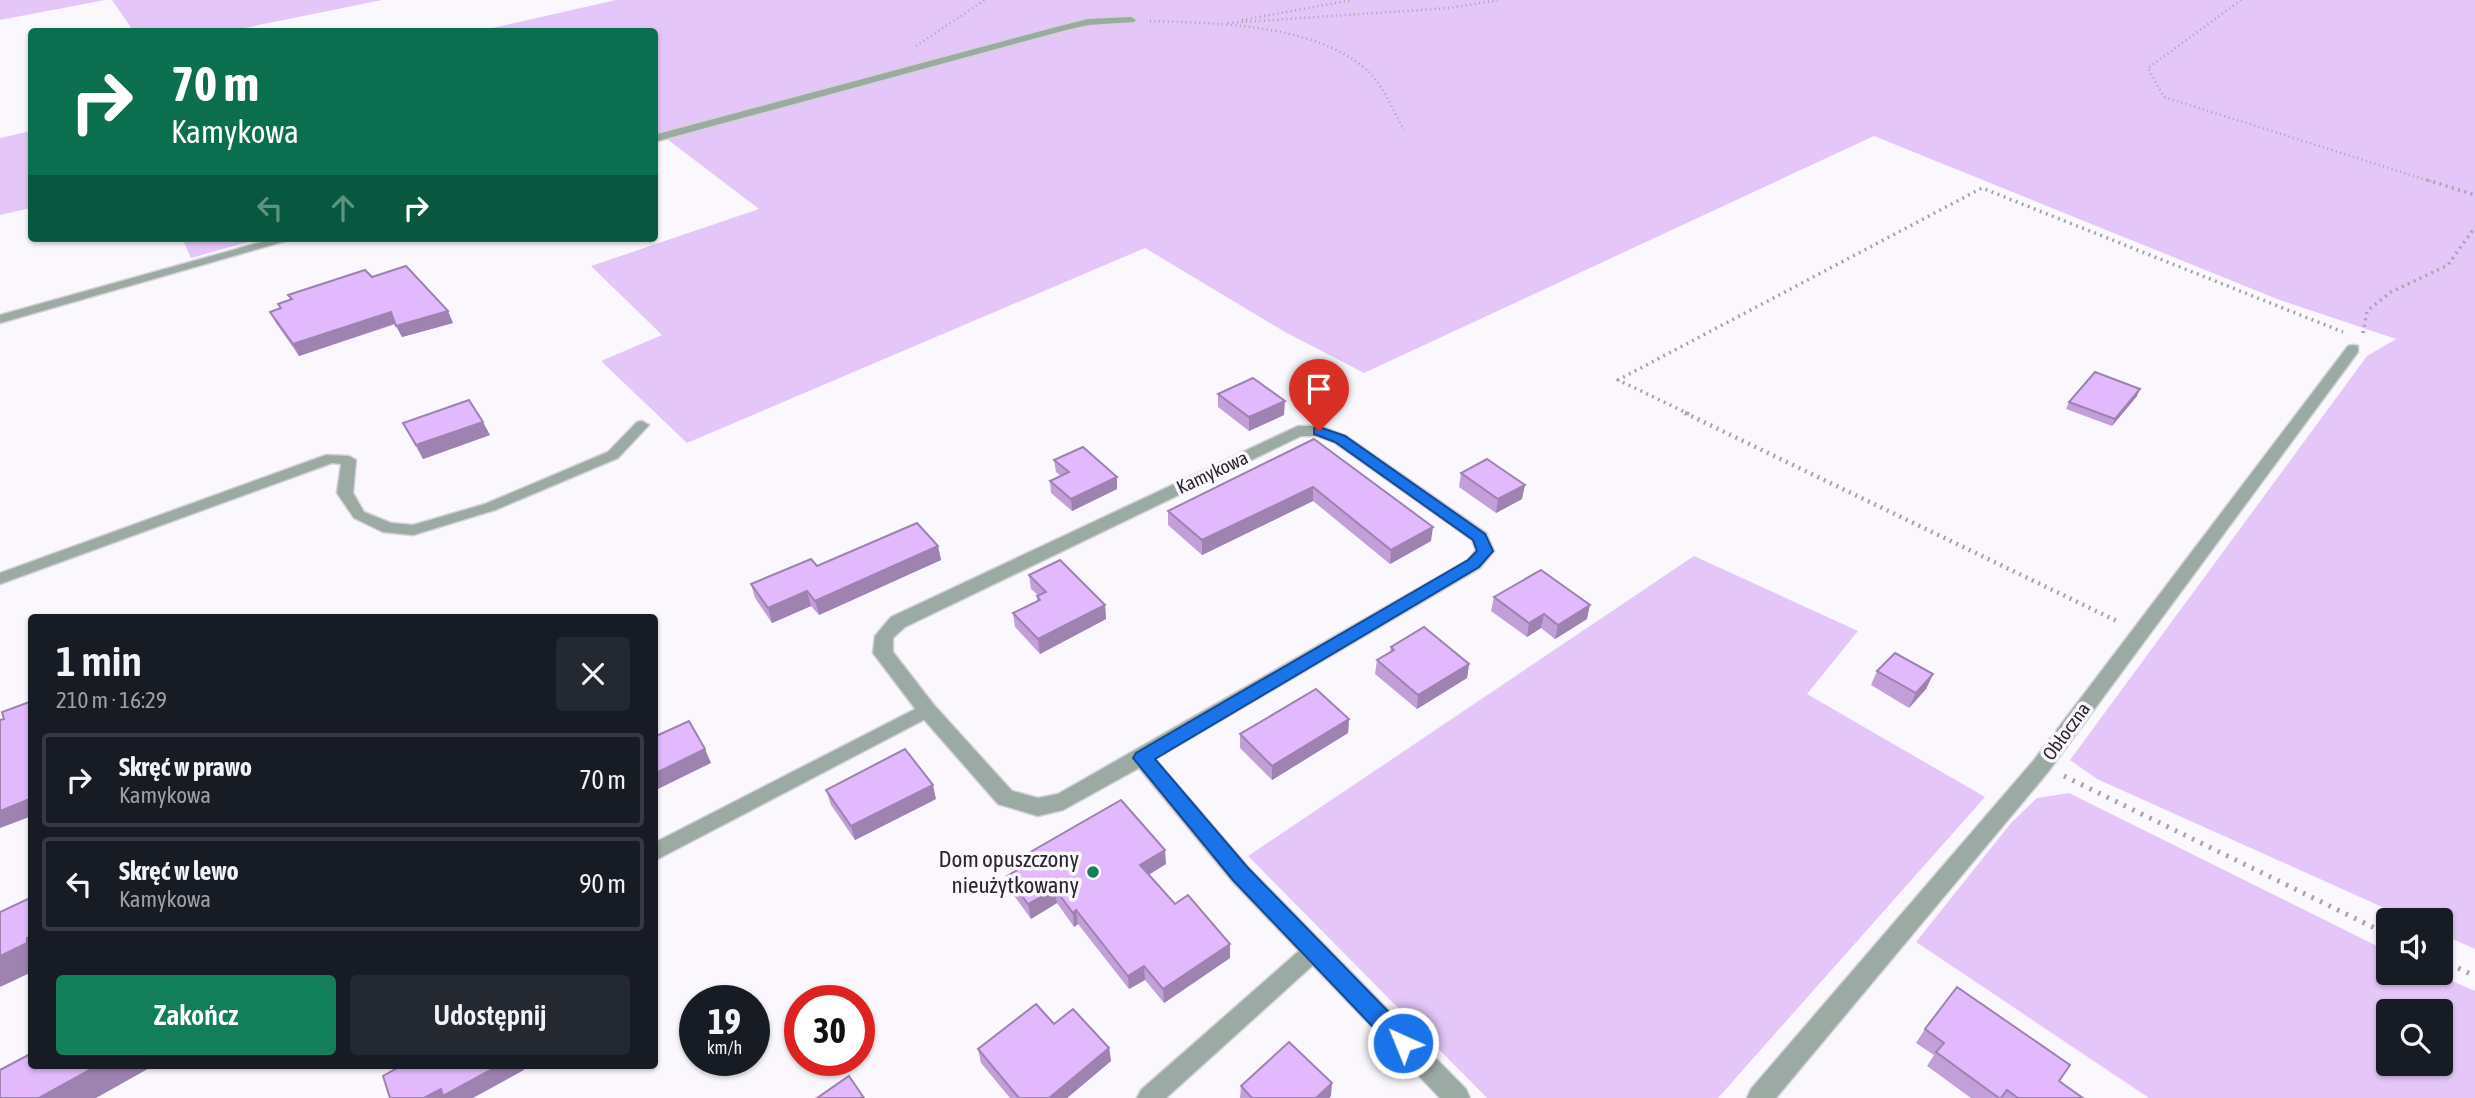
<!DOCTYPE html>
<html lang="pl">
<head>
<meta charset="utf-8">
<style>
	:root { --surface:#171b24; --page:#242831; --text:#f1f3f6; --muted:#9ea1a6; --line:#363941; --accent:#137e5a }
	body { margin:0; font-family:"Asap Condensed",sans-serif; background:var(--page); color:var(--text); height:100vh; display:flex; flex-direction:column; font-size:26px; white-space:nowrap }
	* { box-sizing:border-box; margin:0 }
	p { font-size:23px; color:var(--muted) }
	.icon { flex:none; width:38px; height:38px; fill:none; stroke:currentColor; stroke-width:2; stroke-linecap:round; stroke-linejoin:round }
	.map { position:relative; flex:1; overflow:hidden }
	.side { position:absolute; left:28px; top:614px; width:630px; height:455px; display:flex; flex-direction:column; background:var(--surface); border-radius:7px; box-shadow:0 2px 5px #0004 }
	.side>* { flex:none }
	.guide { position:absolute; left:28px; top:28px; width:630px; height:214px; border-radius:7px; box-shadow:0 2px 5px #0004; background:#0b6e4f; color:#fff; overflow:hidden }
	.tools { position:absolute; left:2376px; top:908px; display:grid; gap:14px }
	.tools a { display:grid; place-items:center; width:77px; height:77px; border-radius:7px; background:var(--surface); box-shadow:0 2px 5px #0004; font-size:35px }
	.speed { position:absolute; left:679px; top:985px; display:flex; gap:14px; font-size:35px; font-weight:700; text-align:center }
	.speed>* { display:grid; place-content:center; width:91px; height:91px; border-radius:50%; background:var(--surface); box-shadow:0 2px 5px #0004; line-height:1 }
	.speed small { font-size:18px; font-weight:400 }
	.speed .limit { border:10px solid #d22; background:#fff; color:#111 }
	.pin { position:absolute; display:grid; place-items:center; width:60px; height:60px; color:#fff; margin:-72px -30px; border-radius:50% 50% 50% 0; rotate:-45deg; box-shadow:0 0 7px #0007 }
	.pin .icon { rotate:45deg }
	.me { position:absolute; width:77px; margin:-38px; rotate:316deg; stroke-linejoin:round; filter:drop-shadow(0 0 5px #0008) }
	.turn { display:flex; align-items:center; gap:24px; height:147px; padding:0 28px; font-size:32px }
	.turn .icon { width:91px; height:91px; stroke-width:2.5 }
	.turn b { display:block; font-size:49px; line-height:60px }
	.lanes { display:flex; align-items:center; height:66px; padding:0 28px; background:#0003; justify-content:center; gap:35px; direction:ltr }
	.lanes .off { opacity:.35 }
	.round { display:grid; place-items:center; flex:none; width:74px; height:74px; border-radius:7px; background:var(--page) }
	.summary { display:flex; align-items:center; justify-content:space-between; height:119px; padding:0 28px }
	h1 { font-size:42px; font-weight:600; line-height:52px }
	.cta { display:flex; gap:14px; margin-top:auto; padding:14px 28px }
	.cta a { flex:1; height:80px; border-radius:7px; background:var(--accent); color:#fff; font-size:28px; font-weight:600; line-height:80px; text-align:center }
	.cta a+a { background:var(--page); color:var(--text) }
	ul { padding:0; list-style:none }
	li { display:flex; align-items:center; gap:21px; height:94px; margin:0 14px 10px; padding:0 14px; border:4px solid var(--line); border-radius:7px }
	li div { flex:1 }
	li b { display:block; font-size:26px }
	li em { font-style:normal }
	.map>svg:first-child { display:block }
	.green { fill:#e4c7f8; fill-rule:evenodd }
	.lines { fill:none; stroke-linecap:round; stroke-linejoin:round }
	.lane-casing { stroke:#d5d1d8; stroke-width:3 }
	.street-casing { stroke:#d5d1d8; stroke-width:3 }
	.path-far3 { stroke:#a8a3ab; stroke-width:2.5; stroke-dasharray:1 3.5; stroke-linecap:butt }
	.path-far2 { stroke:#a8a3ab; stroke-width:3.5; stroke-dasharray:2 4.5; stroke-linecap:butt }
	.path-far1 { stroke:#a8a3ab; stroke-width:4.5; stroke-dasharray:2 5; stroke-linecap:butt }
	.path { stroke:#a8a3ab; stroke-width:5; stroke-dasharray:2.5 7; stroke-linecap:butt }
	.lane { fill:#9baaa2; fill-rule:evenodd }
	.street { fill:#9baaa2; fill-rule:evenodd }
	.wall { fill:#c29fd9 }
	.shaded-wall { fill:#9e82b0 }
	.building { fill:#e2b9fc; stroke:#9e82b0; stroke-width:2 }
	.route { fill:#1a73e8; stroke:#114b97; stroke-width:2 }
	.poi-dot { fill:#137e5a; stroke:#faf7fd; stroke-width:2.5 }
	.labels { text-anchor:middle; stroke-width:7; stroke-linejoin:round; paint-order:stroke }
	.street-label { font-size:19px; fill:#2c2530; stroke:#faf7fd }
	.near-poi-label { font-size:23px; fill:#2c2530; stroke:#faf7fd; text-anchor:end }
</style>
</head>
<body>
<div class="map">
<svg width="2475" height="1098" viewBox="0 0 2475 1098">
	<rect width="100%" height="100%" fill="#faf7fd"/>
	<!-- green -->
	<g class="green">
		<path d="M0,0H105L0,20Z"/>
		<path d="M112,0H382L230,31L134,32Z"/>
		<path d="M616,0H2475V949L2441,934V920H2411L2097,779L2070,760L2367,356L2396,339L2277,299L1874,136L1364,373L1285,332L1145,248L687,443L601,361L662,335L591,266L759,209L655,130L654,32H475Z"/>
		<path d="M31,131V208L0,215V138Z"/>
		<path d="M182,238H262L191,258Z"/>
		<path d="M1694,556L1858,631L1807,694L1985,797L1718,1098H1487L1248,856Z"/>
		<path d="M2069,793L2389,952V973H2434L2475,991V1098H2149L1916,942L2011,823L2037,798ZM2389,1012H2441V1064H2389Z"/>
	</g>
	<g class="lines">
		<defs>
			<g id="lane">
				<path d="M642,421L649,425L618,458L495,510L413,535L383,532L354,518L337,493L341,464L332,463L0,584V573L326,455L349,456L356,460L353,493L364,512L391,523L413,525L485,504L608,452L637,422Z"/>
				<path d="M927,703L933,705L936,710L933,715L654,861V843Z"/>
				<path d="M1314,942L1321,944L1325,951L1321,958L1166,1098H1137L1141,1090L1307,944Z"/>
			</g>
			<g id="street">
				<path d="M1131,17L1136,20L1134,22L1088,25L1066,30L654,142V135L1060,26L1088,19Z"/>
				<path d="M276,238H296L0,323V315Z"/>
				<path d="M2353,345L2358,346V352L2048,772L1776,1098H1747L1751,1089L2034,760L2348,346Z"/>
				<path d="M1298,426H1319L1346,436L1486,533L1494,551L1480,568L1155,759L1248,867L1466,1089L1470,1098H1440L1232,881L1139,768L1063,810L1038,816L998,804L920,715L873,653L875,636L891,617ZM1301,436H1317L1334,442L1472,540L1476,550L1468,560L1058,794L1038,798L1012,791L934,705L893,652V638L905,627Z"/>
			</g>
		</defs>
		<!-- lane casing -->
		<use href="#lane" class="lane-casing"/>
		<!-- street casing -->
		<use href="#street" class="street-casing"/>
		<!-- path-far3 -->
		<g class="path-far3">
			<path d="M2241,0L2148,68L2164,97L2433,182"/>
			<path d="M1242,20L1352,0"/>
			<path d="M1150,21C1216,23 1315,24 1367,70C1384,86 1393,111 1404,130"/>
			<path d="M1228,23L1449,8L1499,0"/>
			<path d="M916,46L985,0"/>
		</g>
		<!-- path-far2 -->
		<g class="path-far2">
			<path d="M2427,180L2475,195"/>
			<path d="M2363,333L2367,311L2391,292L2448,265L2475,227"/>
			<path d="M1689,414L1618,380L1982,188L2343,332"/>
		</g>
		<!-- path-far1 -->
		<path class="path-far1" d="M1685,413L2119,622"/>
		<!-- path -->
		<g class="path">
			<path d="M2064,776L2389,935"/>
			<path d="M2441,960L2475,976"/>
		</g>
		<!-- lane -->
		<use href="#lane" class="lane"/>
		<!-- street -->
		<use href="#street" class="street"/>
	</g>
	<!-- wall -->
	<g class="wall">
		<path d="M372,277L453,323L402,337L396,324L299,356L276,323L270,312L280,309L278,304L291,300L288,295Z"/>
		<path d="M1218,394L1284,415L1249,431L1218,407Z"/>
		<path d="M2137,396L2112,426L2066,409L2069,402Z"/>
		<path d="M403,423L490,435L423,459Z"/>
		<path d="M1314,439L1431,541L1390,564L1313,501L1202,555L1168,525V511Z"/>
		<path d="M1054,460L1117,489L1072,511L1051,493L1050,481L1061,476L1056,472Z"/>
		<path d="M1461,473L1522,499L1496,513L1459,487Z"/>
		<path d="M938,546L941,560L819,615L811,606L772,623L755,598L751,584L817,566Z"/>
		<path d="M1029,575L1105,605L1106,619L1040,654L1015,627L1013,613L1037,601V596L1038,595L1031,589Z"/>
		<path d="M1494,597L1587,619L1555,639L1541,628L1527,637L1491,611Z"/>
		<path d="M1391,647L1469,664L1467,678L1417,709L1375,674L1377,660L1390,652Z"/>
		<path d="M1877,671L1933,674L1926,689L1909,708L1871,685Z"/>
		<path d="M1349,719L1348,733L1272,780L1240,748V734Z"/>
		<path d="M826,790L936,799L855,840L831,805Z"/>
		<path d="M1027,854L1166,864L1149,875L1175,904L1230,958L1164,1003L1145,980L1129,989L1078,924L1074,927L1057,903L1031,919L1010,890L1007,876L1029,863Z"/>
		<path d="M1054,1024L1109,1048L1111,1061L1067,1098H1010L981,1063L978,1049Z"/>
		<path d="M1925,1029L2059,1081L2083,1098H1971L1927,1066L1934,1055L1916,1043Z"/>
		<path d="M1241,1086L1331,1096L1329,1098H1240Z"/>
	</g>
	<!-- shaded-wall -->
	<g class="shaded-wall">
		<path d="M448,311L453,323L402,337L396,326Z"/>
		<path d="M391,312L396,323L299,356L293,344Z"/>
		<path d="M2140,389L2137,396L2112,426L2115,419Z"/>
		<path d="M1285,401L1284,415L1249,431V417Z"/>
		<path d="M483,422L490,435L423,459L416,445Z"/>
		<path d="M1117,477V489L1072,511L1071,499Z"/>
		<path d="M1525,485L1522,499L1496,513L1498,499Z"/>
		<path d="M1313,487V501L1202,555V540Z"/>
		<path d="M1433,527L1431,541L1390,564L1391,550Z"/>
		<path d="M938,546L941,560L819,615L815,601Z"/>
		<path d="M807,591L811,606L772,623L768,608Z"/>
		<path d="M1105,605L1106,619L1040,654L1038,639Z"/>
		<path d="M1590,605L1587,619L1555,639L1558,625Z"/>
		<path d="M1544,614L1541,628L1527,637L1529,623Z"/>
		<path d="M1469,664L1467,678L1417,709L1418,695Z"/>
		<path d="M1933,674L1926,689L1909,708L1916,693Z"/>
		<path d="M1349,719L1348,733L1272,780V766Z"/>
		<path d="M705,749L711,763L658,789L654,780V774Z"/>
		<path d="M933,785L936,799L855,840L851,826Z"/>
		<path d="M32,798V816L0,828V811Z"/>
		<path d="M1165,850L1166,864L1141,879L1140,865Z"/>
		<path d="M1055,889L1057,903L1031,919L1028,904Z"/>
		<path d="M1076,910L1078,924L1074,927L1073,913Z"/>
		<path d="M32,935V972L0,987V956Z"/>
		<path d="M1230,944V958L1164,1003L1163,989Z"/>
		<path d="M1144,966L1145,980L1129,989L1128,976Z"/>
		<path d="M1109,1048L1111,1061L1067,1098H1049Z"/>
		<path d="M97,1066H153L96,1098H39Z"/>
		<path d="M498,1066H522L524,1070L473,1098H424L441,1089Z"/>
		<path d="M1332,1083L1331,1096L1329,1098H1316Z"/>
	</g>
	<!-- building -->
	<g class="building">
		<path d="M406,266L448,311L396,326L391,312L293,344L270,312L281,308L278,304L292,299L288,295L365,270L372,277Z"/>
		<path d="M2095,372L2140,389L2115,419L2069,402Z"/>
		<path d="M1253,378L1285,401L1249,417L1218,394Z"/>
		<path d="M469,400L483,422L416,445L403,423Z"/>
		<path d="M1314,439L1433,527L1391,550L1313,487L1202,540L1168,511Z"/>
		<path d="M1083,447L1117,477L1071,499L1050,481L1069,472L1054,460Z"/>
		<path d="M1487,459L1525,485L1498,499L1461,473Z"/>
		<path d="M917,523L938,546L815,601L807,591L768,608L751,584L811,559L817,566Z"/>
		<path d="M1060,560L1105,605L1038,639L1013,613L1040,600L1037,596L1046,592L1029,575Z"/>
		<path d="M1541,570L1590,605L1558,625L1544,614L1529,623L1494,597Z"/>
		<path d="M1424,627L1469,664L1418,695L1377,660L1394,650L1391,647Z"/>
		<path d="M1895,653L1933,674L1916,693L1877,671Z"/>
		<path d="M1316,689L1349,719L1272,766L1240,734Z"/>
		<path d="M32,701V798L0,811V720L4,719L2,712Z"/>
		<path d="M689,721L705,749L654,774V737Z"/>
		<path d="M905,749L933,785L851,826L826,790Z"/>
		<path d="M1121,800L1165,850L1140,865L1175,904L1188,895L1230,944L1163,989L1144,966L1128,976L1076,910L1073,913L1055,889L1028,904L1007,876L1033,861L1027,854Z"/>
		<path d="M32,897V935L27,938V943L0,956V912Z"/>
		<path d="M1957,987L2070,1065L2059,1081L2083,1098H2018L2007,1090L2001,1098H1999L1936,1052L1944,1043L1925,1029Z"/>
		<path d="M1036,1004L1054,1024L1073,1009L1109,1048L1049,1098H1019L978,1049Z"/>
		<path d="M1289,1042L1332,1083L1316,1098H1252L1241,1086Z"/>
		<path d="M32,1053V1066H97L39,1098H0V1070Z"/>
		<path d="M401,1066H498L443,1096L441,1089L424,1098H390L383,1076Z"/>
		<path d="M849,1076L864,1098H817Z"/>
	</g>
	<!-- route -->
	<path class="route" d="M1319,427L1345,436L1485,534L1493,551L1479,567L1155,759L1248,868L1411,1035L1415,1043L1411,1050L1403,1053L1395,1050L1233,880L1133,758L1136,753L1468,560L1477,551L1473,540L1335,442L1314,434V428Z"/>
	<!-- markers -->
	<circle class="poi-dot" cx="1093" cy="872" r="7"/>
	<g class="labels">
		<!-- street labels -->
		<g class="street-label">
			<text transform="translate(1212 472) rotate(-25)" y="7">Kamykowa</text>
			<text transform="translate(2066 731) rotate(-54)" y="7">Obłoczna</text>
		</g>
		<!-- near-poi labels -->
		<g class="near-poi-label">
			<text x="1079" y="867">Dom opuszczony<tspan x="1079" dy="26">nieużytkowany</tspan></text>
		</g>
	</g>
</svg>
<div class="tools">
<a><svg class="icon" aria-label="sound" viewBox="0 0 24 24"><path d="M4 9h4l5-4v14l-5-4H4zM17 9q2 3 0 6"/></svg></a>
<a><svg class="icon" aria-label="search" viewBox="0 0 24 24"><circle cx="10" cy="10" r="6"/><path d="M15 15l6 6"/></svg></a>
</div>
<div class="speed"><div>19<small>km/h</small></div><div class="limit">30</div></div>
<div class="pin" style="left:1319px;top:431px;background:#d93025"><svg class="icon" aria-label="arrive" viewBox="0 0 24 24"><path d="M6 21V4h12l-3 4 3 4H6"/></svg></div>
<svg class="me" style="left:1403px;top:1043px" viewBox="-20 -20 40 40"><circle r="17" fill="#1a73e8" stroke="#fff" stroke-width="3"/><path d="M0-11L8 9 0 5-8 9z" fill="#fff"/></svg>
<div class="guide">
<div class="turn"><svg class="icon" aria-label="right" viewBox="0 0 24 24"><path d="M7 20v-9h11M14 6l5 5-5 5"/></svg><div><b>70 m</b>Kamykowa</div></div>
<div class="lanes"><svg class="icon off" aria-label="left" viewBox="0 0 24 24"><path d="M17 20v-9H6M10 6l-5 5 5 5"/></svg><svg class="icon off" aria-label="ahead" viewBox="0 0 24 24"><path d="M12 20V5M6 11l6-6 6 6"/></svg><svg class="icon" aria-label="right" viewBox="0 0 24 24"><path d="M7 20v-9h11M14 6l5 5-5 5"/></svg></div>
</div>
<section class="side">
<div class="summary"><div><h1>1 min</h1><p>210 m · 16:29</p></div><a class="round"><svg class="icon" aria-label="close" viewBox="0 0 24 24"><path d="M6 6l12 12M18 6L6 18"/></svg></a></div>
<ul>
<li><svg class="icon" aria-label="right" viewBox="0 0 24 24"><path d="M7 20v-9h11M14 6l5 5-5 5"/></svg><div><b>Skręć w prawo</b><p>Kamykowa</p></div><em>70 m</em></li>
<li><svg class="icon" aria-label="left" viewBox="0 0 24 24"><path d="M17 20v-9H6M10 6l-5 5 5 5"/></svg><div><b>Skręć w lewo</b><p>Kamykowa</p></div><em>90 m</em></li>
</ul>
<div class="cta"><a>Zakończ</a><a>Udostępnij</a></div>
</section>
</div>
</body>
</html>
